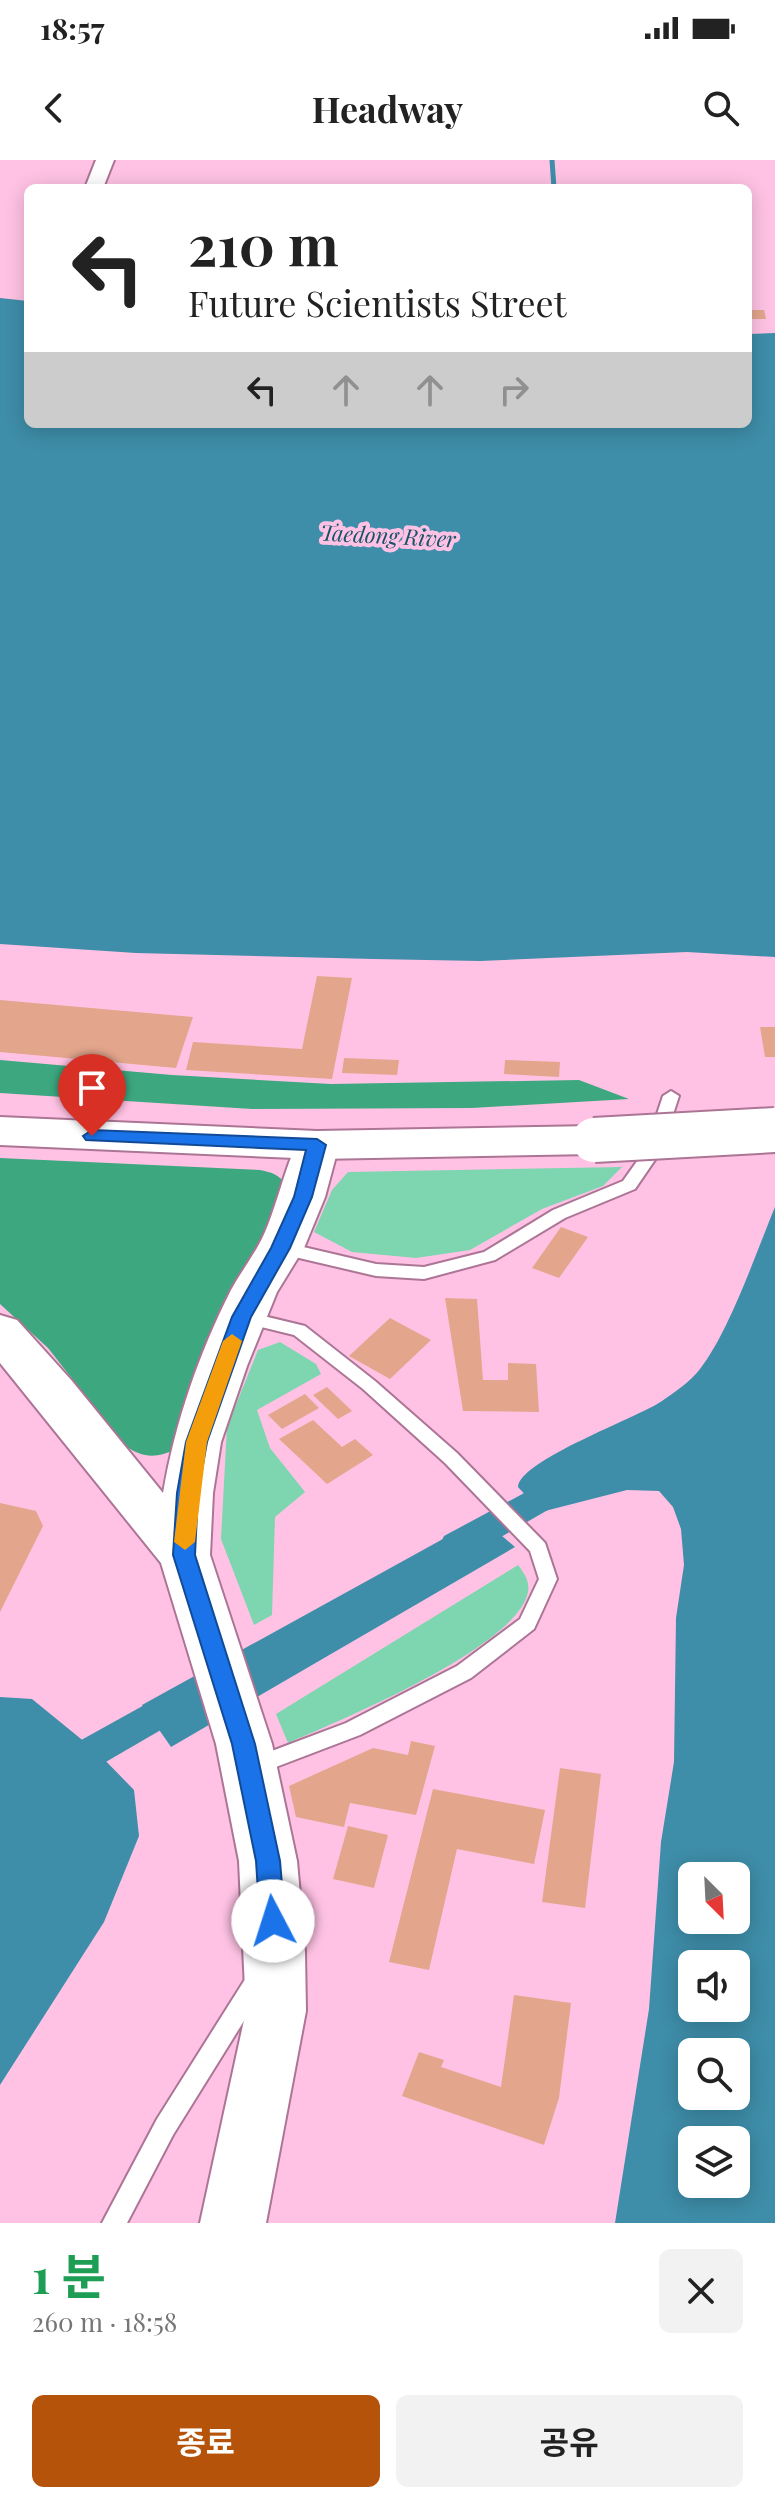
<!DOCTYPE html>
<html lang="ko">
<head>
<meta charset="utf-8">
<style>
	:root { --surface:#fff; --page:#f2f2f2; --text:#222; --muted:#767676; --accent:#b45309 }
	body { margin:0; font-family:"Playfair Display","Noto Sans KR",serif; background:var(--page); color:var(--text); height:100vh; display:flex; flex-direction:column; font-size:30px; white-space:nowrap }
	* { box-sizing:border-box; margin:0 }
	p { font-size:26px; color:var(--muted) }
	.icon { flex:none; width:44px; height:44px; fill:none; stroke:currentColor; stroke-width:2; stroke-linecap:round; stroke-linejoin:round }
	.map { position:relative; height:2063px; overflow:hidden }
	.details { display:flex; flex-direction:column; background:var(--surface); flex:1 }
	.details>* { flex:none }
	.hud { position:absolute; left:24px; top:24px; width:728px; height:244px; border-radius:12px; box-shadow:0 4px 20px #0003; background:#fff; color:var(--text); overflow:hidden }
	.needle { width:52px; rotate:156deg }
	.fabs { position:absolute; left:678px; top:1702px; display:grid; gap:16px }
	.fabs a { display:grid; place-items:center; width:72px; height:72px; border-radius:12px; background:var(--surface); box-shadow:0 4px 20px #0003; font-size:40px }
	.pin { position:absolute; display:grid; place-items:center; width:68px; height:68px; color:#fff; margin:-82px -34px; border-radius:50% 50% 50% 0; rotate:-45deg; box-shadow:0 0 8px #0007 }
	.pin .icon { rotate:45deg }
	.me { position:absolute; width:88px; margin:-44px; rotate:355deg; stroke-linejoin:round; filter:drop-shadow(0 0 6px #0008) }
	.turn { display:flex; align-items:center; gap:28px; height:168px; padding:0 32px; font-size:36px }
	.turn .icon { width:104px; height:104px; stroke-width:2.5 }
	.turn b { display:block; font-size:56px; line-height:68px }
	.lanes { display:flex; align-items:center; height:76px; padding:0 32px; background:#0003; justify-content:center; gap:40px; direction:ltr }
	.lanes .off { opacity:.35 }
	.round { display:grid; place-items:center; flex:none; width:84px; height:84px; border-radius:12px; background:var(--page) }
	.overview { display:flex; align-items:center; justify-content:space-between; height:136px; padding:0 32px }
	h1 { font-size:48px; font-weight:700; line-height:60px; color:#1e9e55 }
	.action { display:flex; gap:16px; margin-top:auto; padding:16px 32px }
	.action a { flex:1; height:92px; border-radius:12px; background:var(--accent); color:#fff; font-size:32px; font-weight:700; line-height:92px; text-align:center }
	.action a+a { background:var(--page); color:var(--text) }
	.status { display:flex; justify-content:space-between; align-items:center; height:56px; padding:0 40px; background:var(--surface); direction:ltr }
	.status svg { height:22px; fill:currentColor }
	header { display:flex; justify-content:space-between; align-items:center; height:104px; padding:0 32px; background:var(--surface); font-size:36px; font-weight:700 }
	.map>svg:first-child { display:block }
	.green { fill:#7dd6af }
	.forest { fill:#3da87f }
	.water { fill:#3e8da9; fill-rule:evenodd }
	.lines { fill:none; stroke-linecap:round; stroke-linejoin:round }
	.stream { stroke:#3e8da9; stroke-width:5 }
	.canal { fill:#3e8da9; fill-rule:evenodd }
	.building { fill:#e3a68c }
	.service-casing { stroke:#ac7595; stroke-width:4 }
	.minor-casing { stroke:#ac7595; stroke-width:4 }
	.secondary-casing { stroke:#ac7595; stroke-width:4 }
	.primary-casing { stroke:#ac7595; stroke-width:4 }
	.trunk-casing { stroke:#ac7595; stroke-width:4 }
	.service { fill:#fff; fill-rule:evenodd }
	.minor { fill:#fff; fill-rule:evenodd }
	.secondary { fill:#fff; fill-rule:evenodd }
	.primary { fill:#fff; fill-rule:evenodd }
	.trunk { fill:#fff; fill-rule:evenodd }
	.trunk-bridge-casing { stroke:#ac7595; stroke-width:48; stroke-linecap:butt }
	.trunk-bridge { stroke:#fff; stroke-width:44 }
	.route { fill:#1a73e8; stroke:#114b97; stroke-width:2 }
	.slow { fill:#f59e0b }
	.labels { text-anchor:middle; stroke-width:8; stroke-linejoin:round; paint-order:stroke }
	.far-water-label { font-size:22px; font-style:italic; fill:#145469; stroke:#ffc2e4 }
</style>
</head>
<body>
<div class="status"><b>18:57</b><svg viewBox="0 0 49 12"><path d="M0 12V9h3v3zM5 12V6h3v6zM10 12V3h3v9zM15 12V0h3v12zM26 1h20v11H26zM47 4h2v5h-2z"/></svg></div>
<header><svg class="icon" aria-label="back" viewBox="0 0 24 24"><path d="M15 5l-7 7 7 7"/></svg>Headway<svg class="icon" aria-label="search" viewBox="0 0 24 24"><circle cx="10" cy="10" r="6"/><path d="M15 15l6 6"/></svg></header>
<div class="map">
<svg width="775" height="2063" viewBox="0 0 775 2063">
	<rect width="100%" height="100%" fill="#ffc2e4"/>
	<!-- green -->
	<g class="green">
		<path d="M622,1007L603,1026L542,1049L470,1090L416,1098L352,1092L314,1072L332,1030L348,1012Z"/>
		<path d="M280,1182L316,1204L321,1214L257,1250L270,1288L305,1332L275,1357L272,1455L254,1465L221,1379L227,1267L258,1190Z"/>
		<path d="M518,1405C524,1413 530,1421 528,1432C518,1487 339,1561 288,1583L276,1554Z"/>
	</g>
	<!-- forest -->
	<g class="forest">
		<path d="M0,900L172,915L331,924L579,920L629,939L472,948L252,949L0,933Z"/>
		<path d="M0,998L260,1010C274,1013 280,1015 287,1027L176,1289C156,1299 142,1298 124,1285L48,1188L0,1144Z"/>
	</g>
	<!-- water -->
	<g class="water">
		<path d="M0,138L28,141V264H748V174L775,173V797L687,792L480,801L374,799L136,793L0,784Z"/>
		<path d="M775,1047V2063H615L649,1849L661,1682L674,1602L676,1458L684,1405L681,1369L673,1347L659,1331L627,1330L541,1352L518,1327C520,1300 635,1259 662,1241C675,1232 690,1222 700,1209C729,1172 756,1093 775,1047ZM692,1716H736V1760H692ZM736,1804V1848H692V1804ZM692,1892H736V1936H692ZM692,1980H736V2024H692Z"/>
		<path d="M481,1358L515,1387L171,1587L142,1545Z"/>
		<path d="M0,1537L32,1539L97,1592L134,1630L139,1676L104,1762L0,1925Z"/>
	</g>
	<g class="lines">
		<!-- stream -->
		<path class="stream" d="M552,0L554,28"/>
		<!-- canal -->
		<g class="canal">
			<path d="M567,1310L579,1314L584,1323L579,1332L468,1396L456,1400L444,1396L439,1386L444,1376Z"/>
			<path d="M184,1523L197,1527L203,1538L197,1549L73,1621L60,1626L47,1621L41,1610L47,1599Z"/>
		</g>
	</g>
	<!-- building -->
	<g class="building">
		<path d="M748,150H764L766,159H748Z"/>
		<path d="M317,816L352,818L332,919L186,910L193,882L302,889Z"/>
		<path d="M0,840L193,857L176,908L0,892Z"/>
		<path d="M760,867H775V897H765Z"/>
		<path d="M344,898L399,900L397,915L342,913Z"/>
		<path d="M505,900L560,902L559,917L504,914Z"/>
		<path d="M561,1067L588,1077L559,1118L532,1108Z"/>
		<path d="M445,1138L477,1139L483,1220H508V1203L536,1204L539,1252L463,1251Z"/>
		<path d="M390,1158L431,1180L390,1219L349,1196Z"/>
		<path d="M327,1227L352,1251L338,1259L313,1235Z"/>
		<path d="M305,1234L319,1248L282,1269L268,1255Z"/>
		<path d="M313,1260L342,1287L355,1279L373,1295L327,1324L279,1279Z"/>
		<path d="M0,1343L36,1351L43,1366L0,1452Z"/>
		<path d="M411,1581L435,1586L416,1655L350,1643L344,1667L296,1657L289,1626L373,1588L408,1595Z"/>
		<path d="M560,1608L601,1614L585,1748L542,1742Z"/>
		<path d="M433,1629L545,1650L534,1704L457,1689L429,1810L389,1802Z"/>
		<path d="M348,1666L388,1675L374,1728L333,1719Z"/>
		<path d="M514,1835L571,1843L559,1938L544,1985L402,1936L419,1892L444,1900L441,1907L501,1927Z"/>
	</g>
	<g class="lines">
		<defs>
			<g id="service">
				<path d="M671,931L679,936L661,991L635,1029L565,1058L495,1100L424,1119L376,1116L282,1094L274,1088L282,1082L376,1104L424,1107L484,1092L553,1050L623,1021L645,990L663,936Z"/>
				<path d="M243,1151L305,1166L375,1221L457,1293L545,1383L557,1419L534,1469L471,1518L360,1575L255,1615L248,1612L245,1606L248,1600L346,1563L457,1506L520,1459L539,1419L530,1391L445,1303L363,1229L294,1175L237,1161L235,1157L237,1153Z"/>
				<path d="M257,1810L265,1813L268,1820L265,1827L173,1975L127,2063H102L157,1959L249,1813Z"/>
			</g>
			<path id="minor" d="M96,0H114L103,28H85Z"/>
			<path id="secondary" d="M317,971L332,975L339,985L325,1037L304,1088L277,1132L247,1206L221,1282L213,1333L210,1395L272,1584L297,1701L305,1792L306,1851L266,2063H200L246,1851L239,1701L216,1584L161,1403L0,1203V1155L17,1160L72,1221L163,1333C175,1263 199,1193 231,1130C242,1110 256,1093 265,1072C278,1043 287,998 302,975Z"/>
			<path id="primary" d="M0,957L317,971L332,975L339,985L332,995L317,999L0,985Z"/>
			<path id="trunk" d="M594,966L609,970L615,980L609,990L594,994L317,999L302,995L295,985L302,975L317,971Z"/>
		</defs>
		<!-- service casing -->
		<use href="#service" class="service-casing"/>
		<!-- minor casing -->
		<use href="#minor" class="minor-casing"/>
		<!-- secondary casing -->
		<use href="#secondary" class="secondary-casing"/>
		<!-- primary casing -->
		<use href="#primary" class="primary-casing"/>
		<!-- trunk casing -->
		<use href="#trunk" class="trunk-casing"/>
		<!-- service -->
		<use href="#service" class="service"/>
		<!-- minor -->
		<use href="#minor" class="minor"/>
		<!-- secondary -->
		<use href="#secondary" class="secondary"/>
		<!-- primary -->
		<use href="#primary" class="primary"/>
		<!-- trunk -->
		<use href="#trunk" class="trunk"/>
		<defs>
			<path id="trunk-bridge" d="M594,980L775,970"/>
		</defs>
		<!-- trunk-bridge casing -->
		<use href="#trunk-bridge" class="trunk-bridge-casing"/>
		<!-- trunk-bridge -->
		<use href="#trunk-bridge" class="trunk-bridge"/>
	</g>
	<!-- route -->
	<path class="route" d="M92,970L317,979L326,985L312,1037L290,1088L251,1157L207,1282L198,1333L195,1395L255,1584L280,1701L285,1761L281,1769L273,1772L264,1769L260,1761L256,1701L232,1584L173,1395L177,1333L186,1282L232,1157L271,1088L294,1037L306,990L86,980L83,976Z"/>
	<!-- slow -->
	<path class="slow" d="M232,1174L242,1181L207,1282L195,1382L185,1390L174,1382L186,1282L223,1181Z"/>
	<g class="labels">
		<!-- far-water labels -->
		<g class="far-water-label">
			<text transform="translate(388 376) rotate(3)" y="8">Taedong River</text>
		</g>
	</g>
</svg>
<div class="fabs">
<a><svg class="needle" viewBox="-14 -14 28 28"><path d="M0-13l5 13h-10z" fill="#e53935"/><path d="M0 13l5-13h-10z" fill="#767676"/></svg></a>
<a><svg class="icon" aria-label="sound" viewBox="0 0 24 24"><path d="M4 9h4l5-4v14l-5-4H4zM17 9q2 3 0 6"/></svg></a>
<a><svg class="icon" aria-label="search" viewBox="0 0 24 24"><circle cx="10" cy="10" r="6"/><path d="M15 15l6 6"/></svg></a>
<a><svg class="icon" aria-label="layers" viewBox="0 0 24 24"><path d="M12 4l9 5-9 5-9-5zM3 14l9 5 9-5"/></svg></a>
</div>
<div class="pin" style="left:92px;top:976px;background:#d93025"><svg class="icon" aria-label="arrive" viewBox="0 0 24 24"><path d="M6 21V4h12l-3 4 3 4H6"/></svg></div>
<svg class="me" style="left:273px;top:1761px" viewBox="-20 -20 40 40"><circle r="19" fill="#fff"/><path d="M0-13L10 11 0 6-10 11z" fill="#1a73e8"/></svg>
<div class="hud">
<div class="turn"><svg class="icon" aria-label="left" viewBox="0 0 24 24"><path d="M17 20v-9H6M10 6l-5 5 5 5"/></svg><div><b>210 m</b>Future Scientists Street</div></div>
<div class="lanes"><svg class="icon" aria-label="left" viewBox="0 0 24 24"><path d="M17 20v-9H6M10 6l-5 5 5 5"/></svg><svg class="icon off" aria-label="ahead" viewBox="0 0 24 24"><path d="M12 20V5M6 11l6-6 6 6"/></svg><svg class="icon off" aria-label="ahead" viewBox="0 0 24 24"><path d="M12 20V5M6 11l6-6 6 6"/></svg><svg class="icon off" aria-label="right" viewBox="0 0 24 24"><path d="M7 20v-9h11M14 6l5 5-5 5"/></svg></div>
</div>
</div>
<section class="details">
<div class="overview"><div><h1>1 분</h1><p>260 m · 18:58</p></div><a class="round"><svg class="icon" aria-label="close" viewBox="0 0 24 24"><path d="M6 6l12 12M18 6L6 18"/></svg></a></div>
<div class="action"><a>종료</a><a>공유</a></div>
</section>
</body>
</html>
